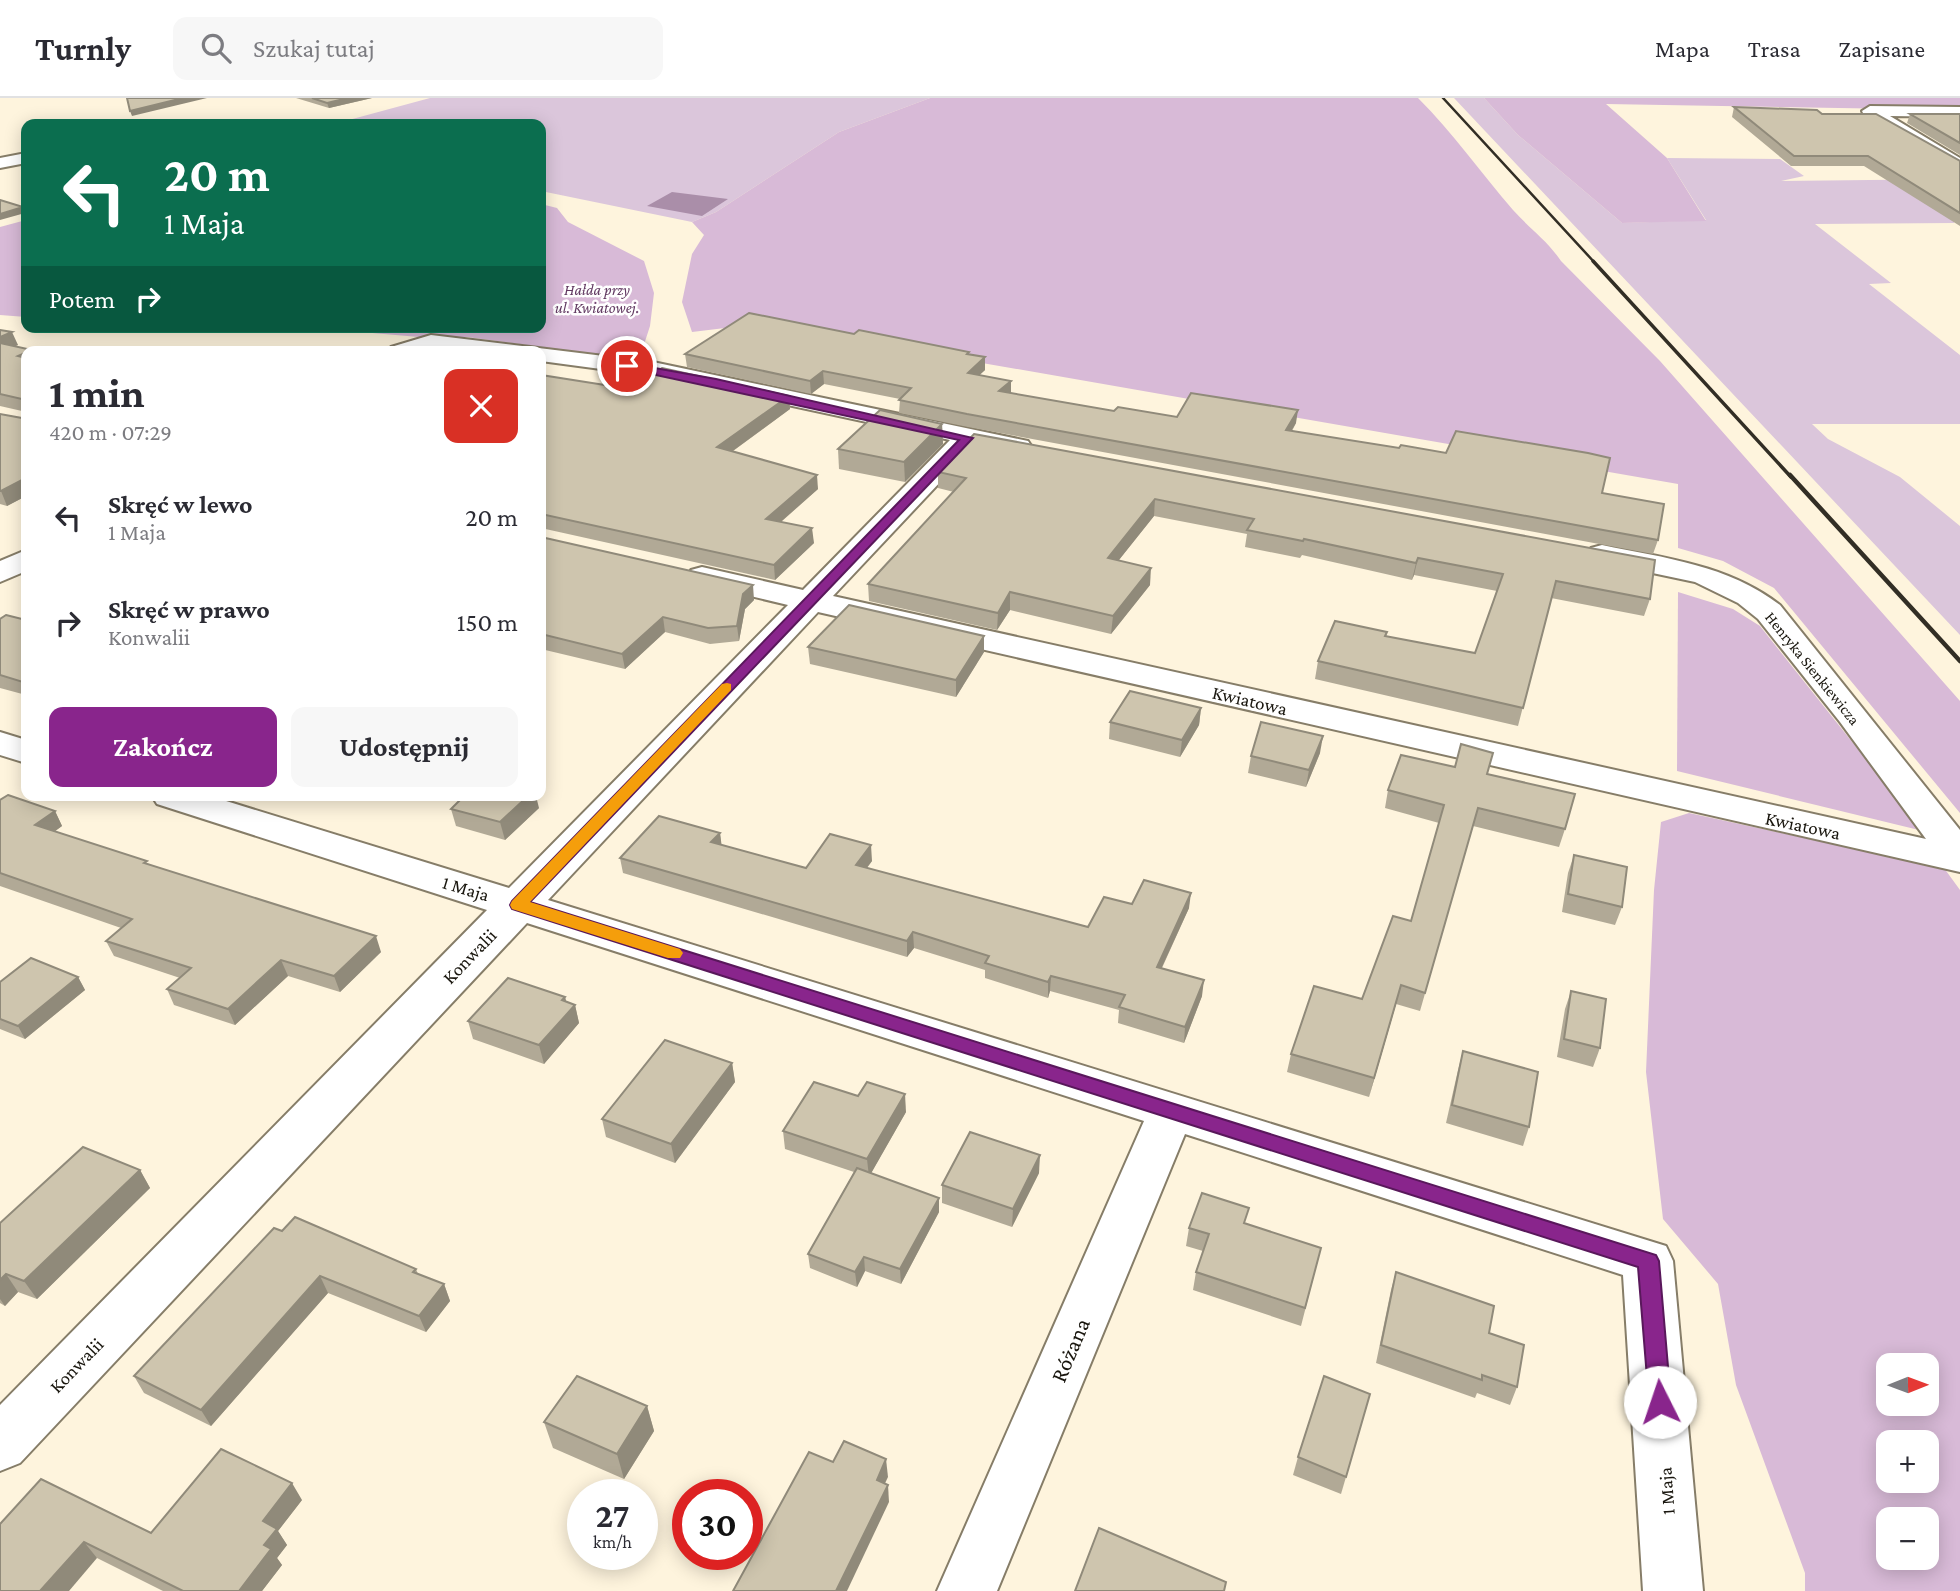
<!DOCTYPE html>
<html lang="pl">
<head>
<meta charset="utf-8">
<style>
	:root { --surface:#fff; --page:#f7f7f7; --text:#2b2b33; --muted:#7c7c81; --line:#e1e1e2; --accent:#89258c }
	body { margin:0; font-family:"Crimson Pro",serif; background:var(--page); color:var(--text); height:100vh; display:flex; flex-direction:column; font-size:26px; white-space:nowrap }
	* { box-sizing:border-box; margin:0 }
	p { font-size:23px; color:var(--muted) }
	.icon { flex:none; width:38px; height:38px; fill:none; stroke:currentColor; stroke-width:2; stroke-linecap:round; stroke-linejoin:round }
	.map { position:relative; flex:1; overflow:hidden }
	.details { position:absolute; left:21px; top:248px; width:525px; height:455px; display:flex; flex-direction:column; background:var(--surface); border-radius:14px; box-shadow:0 4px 18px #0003 }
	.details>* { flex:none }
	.banner { position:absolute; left:21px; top:21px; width:525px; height:214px; border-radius:14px; box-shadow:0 4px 18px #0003; background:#0b6e4f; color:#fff; overflow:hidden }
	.needle { width:46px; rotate:89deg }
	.fabs { position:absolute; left:1876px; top:1255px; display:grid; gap:14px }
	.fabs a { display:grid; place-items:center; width:63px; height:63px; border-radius:14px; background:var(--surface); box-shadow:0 4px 18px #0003; font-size:35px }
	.speed { position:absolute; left:567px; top:1381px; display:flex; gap:14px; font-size:35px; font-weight:700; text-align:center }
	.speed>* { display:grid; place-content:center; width:91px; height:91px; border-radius:50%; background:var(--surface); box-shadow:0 4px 18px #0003; line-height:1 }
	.speed small { font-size:18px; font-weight:400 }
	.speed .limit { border:10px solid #d22; background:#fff; color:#111 }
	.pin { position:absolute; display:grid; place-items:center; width:60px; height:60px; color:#fff; margin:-30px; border:4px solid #fff; border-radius:50%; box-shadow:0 2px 7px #0007 }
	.me { position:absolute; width:77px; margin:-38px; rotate:356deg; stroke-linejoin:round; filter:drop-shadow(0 0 5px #0008) }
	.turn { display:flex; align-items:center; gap:24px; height:147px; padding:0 28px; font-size:32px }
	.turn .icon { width:91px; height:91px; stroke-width:2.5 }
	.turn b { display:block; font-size:49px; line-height:60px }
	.then { display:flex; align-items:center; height:66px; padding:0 28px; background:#0003; gap:14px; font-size:26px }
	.round { display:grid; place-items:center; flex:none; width:74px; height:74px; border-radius:14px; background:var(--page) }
	.head { display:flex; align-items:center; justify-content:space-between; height:119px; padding:0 28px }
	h1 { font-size:42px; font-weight:700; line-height:52px }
	.cta { display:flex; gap:14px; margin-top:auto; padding:14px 28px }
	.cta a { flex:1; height:80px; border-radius:14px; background:var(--accent); color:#fff; font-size:28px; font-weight:700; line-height:80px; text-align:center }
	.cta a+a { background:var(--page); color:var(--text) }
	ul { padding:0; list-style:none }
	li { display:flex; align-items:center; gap:21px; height:105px; padding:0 28px }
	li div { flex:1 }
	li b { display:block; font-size:26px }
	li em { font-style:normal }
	header { display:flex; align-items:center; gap:42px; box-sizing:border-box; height:98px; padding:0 35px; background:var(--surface); border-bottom:2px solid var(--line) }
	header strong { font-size:33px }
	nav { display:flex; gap:38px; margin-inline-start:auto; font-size:24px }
	.search { width:490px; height:63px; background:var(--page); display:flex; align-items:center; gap:18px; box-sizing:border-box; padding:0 24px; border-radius:14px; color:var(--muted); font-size:26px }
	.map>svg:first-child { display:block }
	.green { fill:#dbc6db }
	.forest { fill:#d8bad7; fill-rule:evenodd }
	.water { fill:#aa8ea9 }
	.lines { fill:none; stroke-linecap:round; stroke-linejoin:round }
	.minor-casing { stroke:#867d68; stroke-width:4 }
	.minor { fill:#fff; fill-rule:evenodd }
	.rail-far2 { stroke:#322e25; stroke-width:2.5 }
	.rail-far1 { stroke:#322e25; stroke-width:3.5 }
	.rail { stroke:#322e25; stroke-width:4.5 }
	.wall { fill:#b1a996 }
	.shaded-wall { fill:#908a7a }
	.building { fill:#cec5ae; stroke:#908a7a; stroke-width:2 }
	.route { fill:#89258c; stroke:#59185b; stroke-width:2 }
	.slow { fill:#f59e0b }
	.labels { text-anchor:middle; stroke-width:5; stroke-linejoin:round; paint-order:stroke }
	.far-park-label { font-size:16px; font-style:italic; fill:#623a62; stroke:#fff }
	.far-street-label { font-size:16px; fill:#19160e; stroke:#fff }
	.street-label { font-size:19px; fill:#19160e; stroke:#fff }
	.near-street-label { font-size:23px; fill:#19160e; stroke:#fff }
</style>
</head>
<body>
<header>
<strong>Turnly</strong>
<div class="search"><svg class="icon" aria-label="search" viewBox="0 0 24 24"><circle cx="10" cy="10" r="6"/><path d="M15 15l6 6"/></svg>Szukaj tutaj</div>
<nav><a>Mapa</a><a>Trasa</a><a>Zapisane</a></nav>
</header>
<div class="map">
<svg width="1960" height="1493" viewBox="0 0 1960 1493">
	<rect width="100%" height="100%" fill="#fef4dd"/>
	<!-- green -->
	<g class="green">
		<path d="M430,0H930L839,34L716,114L692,124L541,93V26H334Z"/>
		<path d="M1454,0H1484L1518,37L1622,125L1706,122L1667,60L1780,61L1804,78L1781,83L1960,81L1954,125L1815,126L1891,185L1869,186L1960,257V326H1812L1828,341L1900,379L1960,428V537Z"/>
	</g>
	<!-- forest -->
	<g class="forest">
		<path d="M930,0H1418C1453,35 1481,75 1513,112C1529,130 1547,142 1561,163L1660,263L1960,603V715L1774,490L1723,463L1678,450V386L758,226L692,234L682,204L692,156L704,137L692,124L716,114L839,34Z"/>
		<path d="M1484,0H1960V12L1606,6L1667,60L1706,123L1622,125L1518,37Z"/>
		<path d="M541,106L557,110L568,124L644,163L654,195L650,228L639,262L467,239H419L302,229H541Z"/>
		<path d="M26,122V219L0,217V129Z"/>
		<path d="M1678,494L1733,511L1760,528L1923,733L1677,673Z"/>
		<path d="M1689,715L1944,770L1960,792V1493H1805V1475L1736,1287L1718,1186L1663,1121L1646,974L1654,792L1661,724ZM1888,1267H1927V1306H1888ZM1888,1344H1927V1382H1888ZM1888,1421H1927V1460H1888Z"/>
	</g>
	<!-- water -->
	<path class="water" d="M672,94L728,101L702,118L647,108Z"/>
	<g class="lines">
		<defs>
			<g id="minor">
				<path d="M1870,8L1960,9V19L1890,18L1960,60V73L1864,17L1862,13Z"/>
				<path d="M26,55V65L0,70V60Z"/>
				<path d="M431,237L653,264L1028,343L1032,349L1028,355L1019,357L975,347L833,498L1926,741L1840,624L1758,521L1738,505L1695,484L1591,462L1587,456L1591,450L1602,447C1665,460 1728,467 1780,507L1960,732V774L818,514L548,802L1666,1148L1673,1163L1703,1493H1643L1623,1177L1185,1036L997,1493H937L1144,1023L527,825L20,1365L0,1373V1307L487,812L157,706L152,698H210L509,790L788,507L691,484L687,478L691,472L702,469L803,492L950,342L653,278L541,263V254L432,251L387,254L391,249Z"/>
				<path d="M26,452V473L0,484V463Z"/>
				<path d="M0,634L26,642V665L0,657Z"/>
			</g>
		</defs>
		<!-- minor casing -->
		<use href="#minor" class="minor-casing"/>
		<!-- minor -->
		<use href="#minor" class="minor"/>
		<!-- rail-far2 -->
		<path class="rail-far2" d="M1443,0L1595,165"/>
		<!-- rail-far1 -->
		<path class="rail-far1" d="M1593,163L1791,379"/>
		<!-- rail -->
		<path class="rail" d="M1790,377L1960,563"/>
	</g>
	<!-- wall -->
	<g class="wall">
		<path d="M296,0H372L329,10Z"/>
		<path d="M1734,9L1822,16L1960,63V128L1864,68H1791L1732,19Z"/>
		<path d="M1910,16H1960V57L1907,25Z"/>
		<path d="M0,232L18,247L14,248L32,252L33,254H26V398L7,408L0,406V316L22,320V313L0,308Z"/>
		<path d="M854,236L969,254V256L985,259V272L979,277L1011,295L1114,313L1177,319L1296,325L1292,333L1602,395L1658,442L1653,456L968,329L899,315L900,301L824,286L811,296L687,269L685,256Z"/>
		<path d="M541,277L630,291L789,298L790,311L733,353L818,391L781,424L814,445L775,482L541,430Z"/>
		<path d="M942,326L943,346L905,384L839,371L838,351Z"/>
		<path d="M974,336L1650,501L1644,518L1551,500L1518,628L1315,581L1318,563L1387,534L1386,538L1475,555L1497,493L1414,477L1412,482L1302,457L1300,460L1245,449L1247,436L1154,418L1118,463L1150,487L1111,536L1010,512L997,532L869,503L868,486L954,394L938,390V374Z"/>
		<path d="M541,439L754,502L745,511L739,543L710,546L665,534L625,571L541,551Z"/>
		<path d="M0,521L26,522V597L0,590Z"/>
		<path d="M808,549L984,554L956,599L810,566Z"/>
		<path d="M1201,610L1199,627L1180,659L1109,641L1110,624Z"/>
		<path d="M1320,655L1306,689L1248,675L1251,658Z"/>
		<path d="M1488,676L1565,731L1559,749L1473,728L1420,913L1396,906L1369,999L1287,974L1291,956L1362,901L1411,823L1439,725L1385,710L1388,692Z"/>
		<path d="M0,702L55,713L62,728L55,733L149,766L381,854L340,894L288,878L235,927L174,907L167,891L180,880L114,858L106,843L121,830L0,788Z"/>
		<path d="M539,710L505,742L456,728L451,711Z"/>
		<path d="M720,735L721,747L806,770L872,763L867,770L1088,829L1132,806L1189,810L1162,870L1202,898L1184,945L1118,925L1119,912L1050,893L1048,900L985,880V872L914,850L907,859L623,775L620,760Z"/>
		<path d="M1574,757L1622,809L1615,827L1562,814L1568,775Z"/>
		<path d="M78,879L85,892L25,941L0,931V884Z"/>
		<path d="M1571,893L1600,950L1593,969L1557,959L1565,911Z"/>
		<path d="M565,899L566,904L575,907L579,925L544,966L473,941L468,923Z"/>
		<path d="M1463,953L1529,1029L1523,1048L1446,1025L1458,972Z"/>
		<path d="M732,965L735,984L675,1065L606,1039L602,1021Z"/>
		<path d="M906,1014L871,1075L939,1114L901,1186L865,1173L857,1189L810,1170L808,1156L854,1074L785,1051L783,1033Z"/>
		<path d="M140,1072L150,1090L37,1201L18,1194L5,1208L0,1205V1125Z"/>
		<path d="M1039,1075L1012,1129L942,1105V1087Z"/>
		<path d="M1246,1126L1321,1150L1301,1228L1193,1192L1196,1174L1203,1153L1186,1148L1189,1130Z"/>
		<path d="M282,1133L416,1171L418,1176L444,1186L450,1203L426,1234L328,1195L211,1328L144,1295L134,1278Z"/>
		<path d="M1396,1174L1489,1235L1517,1289L1510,1307L1477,1295L1475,1300L1376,1265L1391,1192Z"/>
		<path d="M647,1308L654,1333L624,1381L553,1350L544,1324Z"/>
		<path d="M1298,1359L1346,1379L1341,1396L1293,1377Z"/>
		<path d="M302,1402L278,1433L287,1447L277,1460L282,1467L262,1493H163L97,1460L0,1426L151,1435Z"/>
	</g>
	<!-- shaded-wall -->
	<g class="shaded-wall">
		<path d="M183,0H207L132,18L130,13Z"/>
		<path d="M348,0H372L329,10L327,5Z"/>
		<path d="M23,109L25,115L0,122V116Z"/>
		<path d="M12,234L18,247L0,254V239Z"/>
		<path d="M26,254V270L18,258Z"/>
		<path d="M985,259V272L968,288V275Z"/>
		<path d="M823,273L824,286L811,296L810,283Z"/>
		<path d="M1011,283V296L999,293Z"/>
		<path d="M789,298L790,311L719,363L717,349Z"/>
		<path d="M1298,312L1296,325L1284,345L1286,332Z"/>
		<path d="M942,326L943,346L905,384L904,364Z"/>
		<path d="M817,377L818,391L768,435L766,421Z"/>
		<path d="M26,380V398L7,408L1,393Z"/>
		<path d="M1155,401L1154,418L1107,477L1108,460Z"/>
		<path d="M812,430L814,445L775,482L774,467Z"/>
		<path d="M1418,460L1414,477L1412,482L1416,465Z"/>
		<path d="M1151,470L1150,487L1111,536L1113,518Z"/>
		<path d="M753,487L754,502L745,511L739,543L737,528L743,496Z"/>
		<path d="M1010,494V512L997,532L998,515Z"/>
		<path d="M663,519L665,534L625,571L622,556Z"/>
		<path d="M984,538V554L956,599V582Z"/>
		<path d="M1201,610L1199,627L1180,659L1182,642Z"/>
		<path d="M1323,638L1320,655L1306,689L1309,672Z"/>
		<path d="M528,698H536L539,710L505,742L500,724Z"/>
		<path d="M55,713L62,728L43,742L35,727Z"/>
		<path d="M720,735L722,750L711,744Z"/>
		<path d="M871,747L872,763L857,782L856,767Z"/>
		<path d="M1191,795L1189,810L1155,884L1157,869Z"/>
		<path d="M913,834L914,850L907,859V843Z"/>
		<path d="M376,838L381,854L340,894L334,878Z"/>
		<path d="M281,862L288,878L235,927L228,911Z"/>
		<path d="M1051,878L1050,893L1048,900V884Z"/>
		<path d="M78,879L85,892L25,941L18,928Z"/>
		<path d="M1204,882L1202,898L1184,945L1185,929Z"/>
		<path d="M1401,887L1396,906L1369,999L1374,980Z"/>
		<path d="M565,899L569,914L575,907L579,925L544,966L539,947Z"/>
		<path d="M732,965L735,984L675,1065L671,1046Z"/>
		<path d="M905,996L906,1014L869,1079L867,1061Z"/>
		<path d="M1040,1057L1039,1075L1012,1129L1013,1111Z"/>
		<path d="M140,1072L150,1090L37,1201L24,1183Z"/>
		<path d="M939,1100V1114L901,1186L900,1171Z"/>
		<path d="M864,1159L865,1173L857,1189L855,1174Z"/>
		<path d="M6,1176L18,1194L5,1208L0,1201V1182Z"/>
		<path d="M320,1178L328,1195L211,1328L201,1312Z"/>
		<path d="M444,1186L450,1203L426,1234L419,1218Z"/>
		<path d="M647,1308L654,1333L624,1381L617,1356Z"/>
		<path d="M886,1361L888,1379L878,1400L877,1382Z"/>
		<path d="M292,1385L302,1402L278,1433L287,1447L277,1460L282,1467L262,1493H239L263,1423Z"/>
		<path d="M888,1387L889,1404L847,1493H836Z"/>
		<path d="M84,1444L97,1460L69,1493H40Z"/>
	</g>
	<!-- building -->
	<g class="building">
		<path d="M127,0H183L130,13Z"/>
		<path d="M312,0H348L327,5Z"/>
		<path d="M1734,9L1817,12L1822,16H1876L1960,63V115L1868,58H1794Z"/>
		<path d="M1910,16H1960V45Z"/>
		<path d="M0,102L23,109L0,116Z"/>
		<path d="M749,215L854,236L859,232L969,254L967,256L985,259L968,275L1011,283L999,293L1114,313L1118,309L1177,319L1191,295L1298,312L1286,332L1399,350L1401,347L1446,355L1456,333L1588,355L1610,360L1602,395L1664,406L1658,442L967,316L899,302L911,290L823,273L810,283L685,256Z"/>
		<path d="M0,232L12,234L0,239Z"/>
		<path d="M0,245L32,252L18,258L26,260V380L1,393H0V316L22,320V301L0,296Z"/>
		<path d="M289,250L392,254H281Z"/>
		<path d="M662,270L789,298L717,349L817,377L766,421L812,430L774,467L541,416V277L630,291Z"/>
		<path d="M880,312L942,326L904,364L838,351Z"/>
		<path d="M974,336L1655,462L1650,501L1556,483L1523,610L1318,563L1335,523L1387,534L1385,538L1475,555L1503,476L1418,460L1416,465L1304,441L1303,443L1247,432L1254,421L1155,401L1108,460L1151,470L1113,518L1010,494L998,515L868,486L966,380L938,374Z"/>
		<path d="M541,439L753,487L743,496L737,528L708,530L663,519L622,556L541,536Z"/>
		<path d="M849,507L984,538L956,582L808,549Z"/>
		<path d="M6,517L26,522V585L0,577V521Z"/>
		<path d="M1130,593L1201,610L1182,642L1110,624Z"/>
		<path d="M1261,624L1323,638L1309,672L1251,658Z"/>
		<path d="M1461,646L1493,655L1487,676L1575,696L1565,731L1478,710L1425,895L1401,887L1374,980L1291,956L1314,888L1362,901L1393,818L1411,823L1444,707L1388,692L1401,657L1455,669Z"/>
		<path d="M8,697L55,713L35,727L147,763L144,765L376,838L334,878L281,862L228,911L167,891L191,870L106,843L132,821L0,775V702Z"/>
		<path d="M464,698H528L500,724L451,711Z"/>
		<path d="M659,718L720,735L711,744L806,770L830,736L871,747L856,767L1088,829L1104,799L1132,806L1144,782L1191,795L1157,869L1204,882L1185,929L1119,909L1125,897L1051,878L1048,884L985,865L989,858L913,834L907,843L620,760Z"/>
		<path d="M1574,757L1627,769L1622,809L1568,796Z"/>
		<path d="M31,860L78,879L18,928L0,921V884Z"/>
		<path d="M508,880L565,899L562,902L575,907L539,947L468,923Z"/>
		<path d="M1571,893L1606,901L1600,950L1564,941Z"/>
		<path d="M665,942L732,965L671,1046L602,1021Z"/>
		<path d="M1463,953L1538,974L1529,1029L1452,1007Z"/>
		<path d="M814,984L858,998L867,984L905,996L867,1061L783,1033Z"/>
		<path d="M970,1034L1040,1057L1013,1111L942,1087Z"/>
		<path d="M83,1049L140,1072L24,1183L6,1176L0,1182V1125Z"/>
		<path d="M857,1070L939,1100L900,1171L864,1159L855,1174L808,1156Z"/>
		<path d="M1202,1095L1249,1110L1244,1125L1321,1150L1305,1210L1196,1174L1209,1136L1189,1130Z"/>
		<path d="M295,1119L416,1171L413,1174L444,1186L419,1218L320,1178L201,1312L134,1278L274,1130L282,1133Z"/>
		<path d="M1396,1174L1494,1208L1489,1235L1524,1247L1517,1289L1482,1277V1282L1381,1247Z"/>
		<path d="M577,1278L647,1308L617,1356L544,1324Z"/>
		<path d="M1324,1278L1370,1296L1346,1379L1298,1359Z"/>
		<path d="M844,1343L886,1361L877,1382L888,1387L836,1493H733L809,1354L833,1364Z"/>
		<path d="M221,1351L292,1385L263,1423L277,1431L264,1447L271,1451L239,1493H183L84,1444L40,1493H0V1426L41,1381L151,1435Z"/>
		<path d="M1099,1430L1226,1484L1224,1493H1075Z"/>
	</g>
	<!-- route -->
	<path class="route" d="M627,265L716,281L973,340L530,804L1656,1157L1659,1163L1671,1304L1668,1311L1660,1314L1652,1311L1649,1304L1638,1169L512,811L510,807L512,803L959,342L623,270V266Z"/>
	<!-- slow -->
	<path class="slow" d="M727,585L731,586V592L530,804L680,851L683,855L680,860H668L512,811L510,807L512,803L722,586Z"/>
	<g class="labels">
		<!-- far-park labels -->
		<g class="far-park-label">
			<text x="597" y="197">Hałda przy<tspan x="597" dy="18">ul. Kwiatowej.</tspan></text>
		</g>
		<!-- far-street labels -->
		<g class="far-street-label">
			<text transform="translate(1813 570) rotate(51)" y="6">Henryka Sienkiewicza</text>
		</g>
		<!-- street labels -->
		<g class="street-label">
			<text transform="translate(1250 602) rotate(13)" y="7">Kwiatowa</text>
			<text transform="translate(1803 727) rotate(12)" y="7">Kwiatowa</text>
			<text transform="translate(466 790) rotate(17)" y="7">1 Maja</text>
			<text transform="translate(469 858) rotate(-46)" y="7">Konwalii</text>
			<text transform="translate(76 1267) rotate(-46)" y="7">Konwalii</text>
			<text transform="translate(1666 1393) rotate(-94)" y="7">1 Maja</text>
		</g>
		<!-- near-street labels -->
		<g class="near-street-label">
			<text transform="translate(1070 1252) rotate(-67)" y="8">Różana</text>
		</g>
	</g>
</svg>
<div class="fabs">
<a><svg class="needle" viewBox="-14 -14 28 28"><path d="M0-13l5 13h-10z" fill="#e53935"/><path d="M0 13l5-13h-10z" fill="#7c7c81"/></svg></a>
<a>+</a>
<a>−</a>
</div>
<div class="speed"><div>27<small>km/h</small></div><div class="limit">30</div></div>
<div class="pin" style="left:627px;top:268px;background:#d93025"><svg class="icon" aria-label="arrive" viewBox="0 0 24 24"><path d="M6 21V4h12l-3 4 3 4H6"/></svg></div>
<svg class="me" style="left:1660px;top:1304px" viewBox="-20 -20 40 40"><circle r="19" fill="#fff"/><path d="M0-13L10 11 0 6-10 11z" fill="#89258c"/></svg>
<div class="banner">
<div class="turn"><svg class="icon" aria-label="left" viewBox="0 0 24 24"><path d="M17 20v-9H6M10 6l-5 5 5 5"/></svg><div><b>20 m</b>1 Maja</div></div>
<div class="then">Potem<svg class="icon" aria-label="right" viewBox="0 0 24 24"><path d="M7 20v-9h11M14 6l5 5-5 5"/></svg></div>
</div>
<section class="details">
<div class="head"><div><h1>1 min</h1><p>420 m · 07:29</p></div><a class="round" style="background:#d93025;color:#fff"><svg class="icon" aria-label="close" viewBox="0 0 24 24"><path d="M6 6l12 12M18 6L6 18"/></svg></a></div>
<ul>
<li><svg class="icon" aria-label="left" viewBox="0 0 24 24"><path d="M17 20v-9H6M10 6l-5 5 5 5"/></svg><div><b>Skręć w lewo</b><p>1 Maja</p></div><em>20 m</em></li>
<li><svg class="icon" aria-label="right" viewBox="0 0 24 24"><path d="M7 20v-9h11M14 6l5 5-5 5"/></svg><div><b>Skręć w prawo</b><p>Konwalii</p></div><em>150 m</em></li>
</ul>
<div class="cta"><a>Zakończ</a><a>Udostępnij</a></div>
</section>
</div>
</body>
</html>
